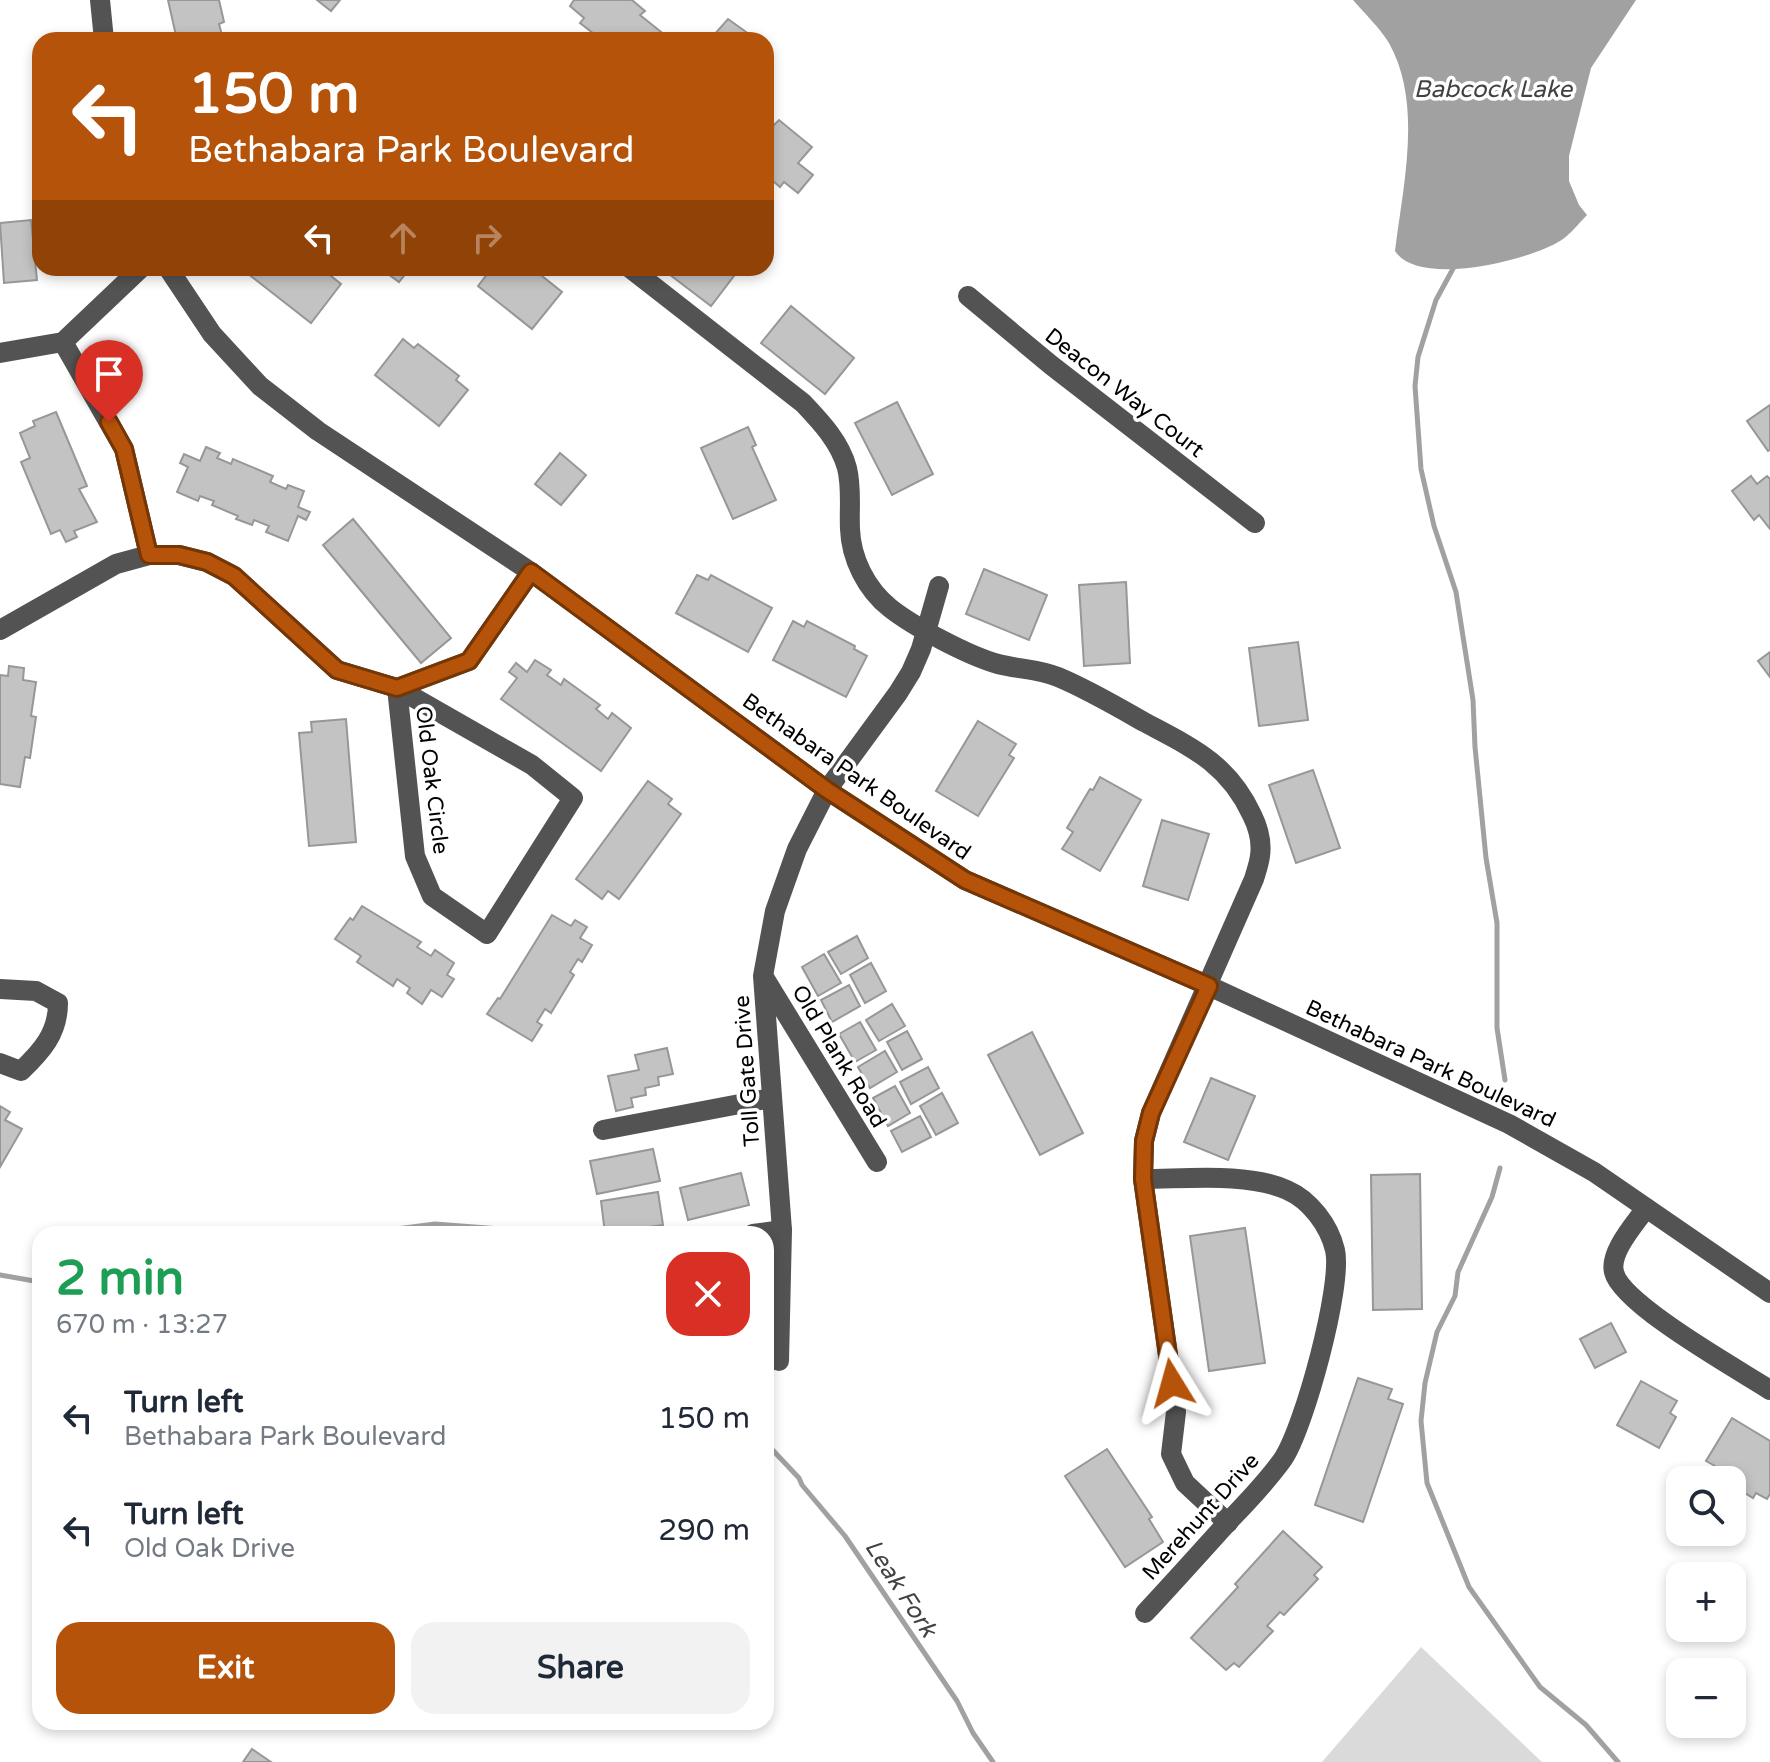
<!DOCTYPE html>
<html lang="en">
<head>
<meta charset="utf-8">
<style>
	:root { --surface:#fff; --page:#f2f2f3; --text:#1f2937; --muted:#747a83; --accent:#b45309 }
	body { margin:0; font-family:"Varela Round",sans-serif; background:var(--page); color:var(--text); height:100vh; display:flex; flex-direction:column; font-size:30px; white-space:nowrap }
	* { box-sizing:border-box; margin:0 }
	p { font-size:26px; color:var(--muted) }
	.icon { flex:none; width:44px; height:44px; fill:none; stroke:currentColor; stroke-width:2; stroke-linecap:round; stroke-linejoin:round }
	.map { position:relative; flex:1; overflow:hidden }
	.panel { position:absolute; left:32px; top:1226px; width:742px; height:504px; display:flex; flex-direction:column; background:var(--surface); border-radius:24px; box-shadow:0 4px 12px #0003 }
	.panel>* { flex:none }
	.banner { position:absolute; left:32px; top:32px; width:742px; height:244px; border-radius:24px; box-shadow:0 4px 12px #0003; background:#b45309; color:#fff; overflow:hidden }
	.fabs { position:absolute; left:1666px; top:1466px; display:grid; gap:16px }
	.fabs a { display:grid; place-items:center; width:80px; height:80px; border-radius:16px; background:var(--surface); box-shadow:0 4px 12px #0003; font-size:40px }
	.pin { position:absolute; display:grid; place-items:center; width:68px; height:68px; color:#fff; margin:-82px -34px; border-radius:50% 50% 50% 0; rotate:-45deg; box-shadow:0 0 8px #0007 }
	.pin .icon { rotate:45deg }
	.me { position:absolute; width:88px; margin:-44px; rotate:352deg; stroke-linejoin:round; filter:drop-shadow(0 0 6px #0008) }
	.turn { display:flex; align-items:center; gap:28px; height:168px; padding:0 24px; font-size:36px }
	.turn .icon { width:104px; height:104px; stroke-width:2.5 }
	.turn b { display:block; font-size:56px; line-height:68px }
	.lanes { display:flex; align-items:center; height:76px; padding:0 24px; background:#0003; justify-content:center; gap:40px; direction:ltr }
	.lanes .off { opacity:.35 }
	.round { display:grid; place-items:center; flex:none; width:84px; height:84px; border-radius:24px; background:var(--page) }
	.head { display:flex; align-items:center; justify-content:space-between; height:136px; padding:0 24px }
	h1 { font-size:48px; font-weight:800; line-height:60px; color:#1e9e55 }
	.cta { display:flex; gap:16px; margin-top:auto; padding:16px 24px }
	.cta a { flex:1; height:92px; border-radius:24px; background:var(--accent); color:#fff; font-size:32px; font-weight:800; line-height:92px; text-align:center }
	.cta a+a { background:var(--page); color:var(--text) }
	ul { padding:0; list-style:none }
	li { display:flex; align-items:center; gap:24px; height:112px; padding:0 24px }
	li div { flex:1 }
	li b { display:block; font-size:30px }
	li em { font-style:normal }
	.map>svg:first-child { display:block }
	.green { fill:#dadada }
	.water { fill:#a1a1a1 }
	.lines { fill:none; stroke-linecap:round; stroke-linejoin:round }
	.stream { stroke:#a1a1a1; stroke-width:5 }
	.building { fill:#c3c3c3; stroke:#979797; stroke-width:2 }
	.minor { stroke:#535353; stroke-width:20 }
	.route-casing { stroke:#753606; stroke-width:20 }
	.route { stroke:#b45309; stroke-width:14 }
	.labels { text-anchor:middle; stroke-width:7; stroke-linejoin:round; paint-order:stroke }
	.street-label { font-size:22px; fill:#000; stroke:#fff }
	.water-label { font-size:24px; font-style:italic; fill:#424242; stroke:#fff }
</style>
</head>
<body>
<div class="map">
<svg width="1770" height="1762" viewBox="0 0 1770 1762">
	<rect width="100%" height="100%" fill="#fff"/>
	<!-- green -->
	<path class="green" d="M1421,1647L1542,1762H1322Z"/>
	<!-- water -->
	<path class="water" d="M1353,0H1636L1591,68L1569,156V181L1579,205L1587,215C1579,223 1570,235 1560,241C1530,260 1418,288 1395,251C1403,185 1423,104 1389,43C1380,28 1365,14 1353,0Z"/>
	<g class="lines">
		<!-- stream -->
		<g class="stream">
			<path d="M1455,265L1436,300L1418,357L1415,386L1421,469L1434,526L1456,592L1473,700L1475,747L1486,858L1497,923V1028L1505,1080"/>
			<path d="M1500,1168L1492,1197L1458,1272L1455,1296L1437,1332L1425,1383L1421,1421L1427,1483L1469,1587L1540,1687L1586,1725L1618,1762"/>
			<path d="M358,1234L435,1224L514,1230L521,1234"/>
			<path d="M0,1275L40,1282"/>
			<path d="M766,1443L799,1478L802,1485L845,1536L957,1701L973,1733L993,1762"/>
		</g>
	</g>
	<!-- building -->
	<g class="building">
		<path d="M168,0H219L224,22L219,24L223,39L177,40Z"/>
		<path d="M317,0H340L331,11Z"/>
		<path d="M574,0H632L645,11L640,15L671,40H602L580,23L584,18L570,6Z"/>
		<path d="M728,19L746,32L740,40H716L714,35Z"/>
		<path d="M766,120L773,126L779,120L812,147L798,163L813,175L798,193L784,182L780,187L766,175Z"/>
		<path d="M31,220L37,280L4,283L0,223Z"/>
		<path d="M250,268H321L341,284L311,323L247,273Z"/>
		<path d="M380,268H410L399,282Z"/>
		<path d="M492,268H532L562,292L532,329L478,286Z"/>
		<path d="M661,268H740L711,306Z"/>
		<path d="M791,306L854,358L825,394L761,343Z"/>
		<path d="M403,339L414,348L418,344L459,376L456,380L468,390L439,426L375,375Z"/>
		<path d="M897,402L933,474L892,495L855,423Z"/>
		<path d="M1770,405V450L1768,451L1747,421Z"/>
		<path d="M56,412L87,486L79,489L97,522L74,531L77,537L66,542L60,530L51,534L21,462L30,458L20,433L35,426L33,421Z"/>
		<path d="M748,427L756,445L752,447L776,500L733,519L701,448Z"/>
		<path d="M206,447L220,453L217,458L231,464L233,459L273,476L270,482L286,489L288,485L304,491L298,507L310,512L306,520L298,516L288,541L266,532L269,526L254,520L252,525L236,519L238,516L212,505L214,501L200,496L198,501L177,492L188,467L180,463L184,454L200,461Z"/>
		<path d="M560,453L586,475L561,505L535,484Z"/>
		<path d="M1751,476L1757,484L1767,476L1770,479V529L1759,515L1754,520L1732,491Z"/>
		<path d="M353,519L451,638L421,663L323,545Z"/>
		<path d="M984,569L1047,595L1029,640L966,614Z"/>
		<path d="M697,575L708,580L711,575L772,608L748,652L676,613Z"/>
		<path d="M1126,582L1130,663L1084,666L1079,585Z"/>
		<path d="M793,621L804,627L807,621L855,646L854,649L867,656L846,697L773,660Z"/>
		<path d="M1298,642L1308,720L1259,726L1249,648Z"/>
		<path d="M1770,652V677L1758,661Z"/>
		<path d="M535,660L551,670L547,675L561,685L564,679L600,705L596,709L608,719L612,713L631,728L601,771L501,699L517,678L509,672L516,663L527,672Z"/>
		<path d="M9,666L24,668L23,680L36,682L31,716L36,717L30,758L25,757L20,787L0,784V675L8,676Z"/>
		<path d="M346,719L356,842L309,846L299,733L312,732L311,722Z"/>
		<path d="M978,721L1016,744L1009,755L1014,758L978,816L936,791Z"/>
		<path d="M1313,770L1340,848L1296,863L1269,785Z"/>
		<path d="M1100,777L1141,800L1100,871L1062,849L1073,832L1067,828L1090,789L1093,790Z"/>
		<path d="M648,781L672,799L668,804L681,814L619,899L608,891L602,899L576,879Z"/>
		<path d="M1162,820L1209,834L1188,900L1143,886Z"/>
		<path d="M362,906L421,942L417,947L431,956L435,950L454,963L447,975L454,979L442,997L431,990L422,1004L407,993L410,988L397,979L393,986L357,962L361,956L335,939L350,918L353,920Z"/>
		<path d="M552,915L571,926L575,920L587,927L580,938L592,945L582,962L578,959L570,972L574,975L551,1013L545,1009L537,1022L542,1025L532,1041L487,1014L498,998L500,999Z"/>
		<path d="M857,936L868,958L841,974L828,952Z"/>
		<path d="M824,954L841,983L818,996L802,967Z"/>
		<path d="M871,963L886,991L865,1003L850,975Z"/>
		<path d="M849,985L860,1006L832,1022L821,1000Z"/>
		<path d="M892,1004L905,1026L879,1041L866,1020Z"/>
		<path d="M860,1022L876,1050L855,1062L839,1034Z"/>
		<path d="M907,1031L922,1059L902,1070L887,1042Z"/>
		<path d="M1032,1032L1083,1133L1040,1155L988,1055Z"/>
		<path d="M667,1048L673,1074L658,1077L659,1085L645,1088L646,1095L631,1098L633,1107L616,1111L608,1076L639,1070L635,1055Z"/>
		<path d="M885,1051L897,1072L870,1088L858,1067Z"/>
		<path d="M928,1067L939,1088L911,1104L900,1082Z"/>
		<path d="M1211,1078L1255,1096L1228,1160L1184,1142Z"/>
		<path d="M895,1086L910,1113L888,1126L873,1098Z"/>
		<path d="M942,1093L958,1123L936,1135L920,1106Z"/>
		<path d="M0,1106L10,1112L5,1120L22,1129L0,1167Z"/>
		<path d="M920,1116L931,1137L902,1152L891,1131Z"/>
		<path d="M653,1149L660,1181L597,1194L590,1161Z"/>
		<path d="M741,1173L749,1205L688,1220L680,1188Z"/>
		<path d="M1420,1174L1422,1309L1373,1310L1371,1175Z"/>
		<path d="M658,1192L663,1225L605,1233L601,1201Z"/>
		<path d="M1245,1228L1265,1363L1209,1371L1190,1236Z"/>
		<path d="M1611,1323L1626,1352L1595,1368L1580,1339Z"/>
		<path d="M1358,1378L1392,1389L1388,1399L1403,1404L1363,1522L1315,1505Z"/>
		<path d="M1641,1381L1677,1401L1670,1413L1676,1417L1659,1448L1617,1425Z"/>
		<path d="M1732,1418L1770,1441V1494L1767,1499L1756,1493L1753,1498L1732,1485V1480H1723L1711,1472L1715,1466L1706,1461Z"/>
		<path d="M1107,1449L1152,1517L1149,1519L1163,1542L1125,1567L1065,1476Z"/>
		<path d="M1283,1531L1322,1567L1314,1575L1318,1579L1284,1615L1280,1612L1267,1626L1273,1631L1239,1667L1234,1663L1226,1670L1191,1638L1238,1587L1235,1584Z"/>
		<path d="M252,1749L271,1762H243Z"/>
	</g>
	<g class="lines">
		<!-- minor -->
		<g class="minor">
			<path d="M100,0L104,40"/>
			<path d="M168,268L212,334L260,386L318,431L531,572L827,790L965,880L1209,986L1509,1124L1594,1172L1770,1293"/>
			<path d="M630,268L803,403C821,422 840,442 847,468C852,488 849,508 850,529C851,558 866,589 890,608C914,627 969,656 998,664C1017,669 1039,669 1058,677C1087,689 1116,706 1144,722C1191,747 1228,763 1252,815C1258,827 1262,842 1260,856C1259,864 1256,872 1254,879L1151,1113L1144,1141L1143,1179L1176,1412L1171,1454L1185,1483L1228,1523"/>
			<path d="M968,296L1051,365L1255,523"/>
			<path d="M63,342L124,449L149,555"/>
			<path d="M0,353L63,342L141,268"/>
			<path d="M0,630L116,564L149,555H179L207,562L234,576L337,670L397,688L469,661L531,572"/>
			<path d="M397,688L532,765L573,798L487,934L432,896L415,856Z"/>
			<path d="M765,979L877,1162"/>
			<path d="M0,989L36,991L58,1003C58,1033 42,1051 21,1071L0,1063"/>
			<path d="M603,1130L771,1098"/>
			<path d="M1143,1179C1186,1179 1247,1172 1287,1190C1310,1200 1329,1225 1335,1250C1343,1285 1304,1428 1283,1459C1266,1483 1246,1503 1227,1523C1200,1553 1173,1583 1145,1613"/>
			<path d="M1646,1208C1635,1224 1609,1252 1614,1272C1621,1304 1739,1370 1770,1390"/>
			<path d="M753,1234L782,1230"/>
			<path d="M779,1361L782,1230L763,976L775,911L797,849L827,790L898,693L911,672L921,649L939,586"/>
		</g>
	</g>
	<g class="lines">
		<defs>
			<path id="route" d="M109,422L124,449L149,555H179L207,562L234,576L337,670L397,688L469,661L531,572L827,790L965,880L1209,986L1151,1113L1144,1141L1143,1179L1172,1383"/>
		</defs>
		<!-- route casing -->
		<use href="#route" class="route-casing"/>
		<!-- route -->
		<use href="#route" class="route"/>
	</g>
	<g class="labels">
		<!-- street labels -->
		<g class="street-label">
			<text transform="translate(1125 392) rotate(38)" y="8">Deacon Way Court</text>
			<text transform="translate(857 776) rotate(35)" y="8">Bethabara Park Boulevard</text>
			<text transform="translate(433 780) rotate(83)" y="8">Old Oak Circle</text>
			<text transform="translate(840 1056) rotate(59)" y="8">Old Plank Road</text>
			<text transform="translate(1431 1063) rotate(25)" y="8">Bethabara Park Boulevard</text>
			<text transform="translate(746 1071) rotate(-94)" y="8">Toll Gate Drive</text>
			<text transform="translate(1200 1516) rotate(-48)" y="8">Merehunt Drive</text>
		</g>
		<!-- water labels -->
		<g class="water-label">
			<text x="1493" y="97">Babcock Lake</text>
			<text transform="translate(901 1588) rotate(57)" y="8">Leak Fork</text>
		</g>
	</g>
</svg>
<div class="fabs">
<a><svg class="icon" aria-label="search" viewBox="0 0 24 24"><circle cx="10" cy="10" r="6"/><path d="M15 15l6 6"/></svg></a>
<a>+</a>
<a>−</a>
</div>
<div class="pin" style="left:109px;top:422px;background:#d93025"><svg class="icon" aria-label="arrive" viewBox="0 0 24 24"><path d="M6 21V4h12l-3 4 3 4H6"/></svg></div>
<svg class="me" style="left:1172px;top:1383px" viewBox="-20 -20 40 40"><path d="M0-17L14 15 0 8-14 15z" fill="#b45309" stroke="#fff" stroke-width="4"/></svg>
<div class="banner">
<div class="turn"><svg class="icon" aria-label="left" viewBox="0 0 24 24"><path d="M17 20v-9H6M10 6l-5 5 5 5"/></svg><div><b>150 m</b>Bethabara Park Boulevard</div></div>
<div class="lanes"><svg class="icon" aria-label="left" viewBox="0 0 24 24"><path d="M17 20v-9H6M10 6l-5 5 5 5"/></svg><svg class="icon off" aria-label="ahead" viewBox="0 0 24 24"><path d="M12 20V5M6 11l6-6 6 6"/></svg><svg class="icon off" aria-label="right" viewBox="0 0 24 24"><path d="M7 20v-9h11M14 6l5 5-5 5"/></svg></div>
</div>
<section class="panel">
<div class="head"><div><h1>2 min</h1><p>670 m · 13:27</p></div><a class="round" style="background:#d93025;color:#fff"><svg class="icon" aria-label="close" viewBox="0 0 24 24"><path d="M6 6l12 12M18 6L6 18"/></svg></a></div>
<ul>
<li><svg class="icon" aria-label="left" viewBox="0 0 24 24"><path d="M17 20v-9H6M10 6l-5 5 5 5"/></svg><div><b>Turn left</b><p>Bethabara Park Boulevard</p></div><em>150 m</em></li>
<li><svg class="icon" aria-label="left" viewBox="0 0 24 24"><path d="M17 20v-9H6M10 6l-5 5 5 5"/></svg><div><b>Turn left</b><p>Old Oak Drive</p></div><em>290 m</em></li>
</ul>
<div class="cta"><a>Exit</a><a>Share</a></div>
</section>
</div>
</body>
</html>
